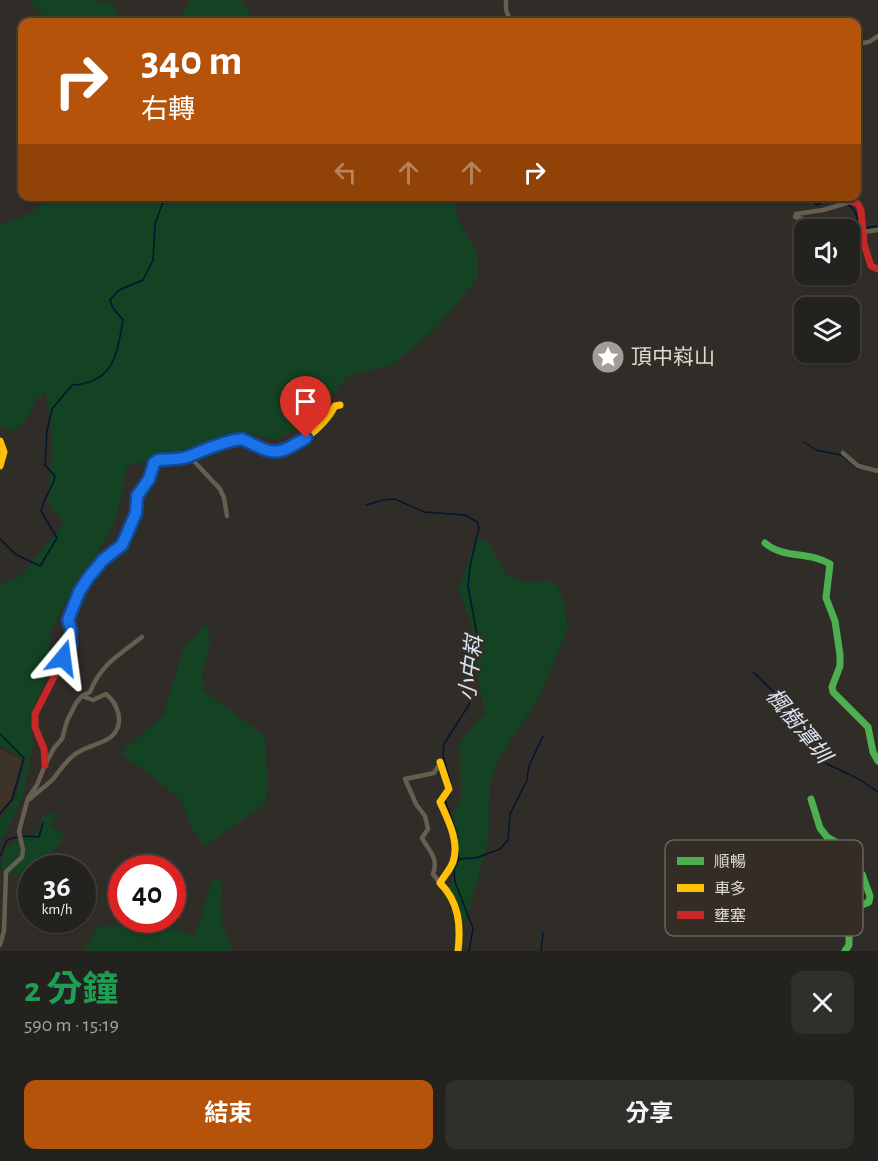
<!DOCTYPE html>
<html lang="zh-TW">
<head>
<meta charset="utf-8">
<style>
	:root { --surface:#24221e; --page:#302f2b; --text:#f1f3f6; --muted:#a3a4a4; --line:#413f3c; --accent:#b45309 }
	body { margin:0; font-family:"Alegreya Sans","Noto Sans TC",sans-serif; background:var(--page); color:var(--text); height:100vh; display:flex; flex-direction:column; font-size:22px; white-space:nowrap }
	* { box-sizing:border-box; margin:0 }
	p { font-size:20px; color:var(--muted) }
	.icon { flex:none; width:33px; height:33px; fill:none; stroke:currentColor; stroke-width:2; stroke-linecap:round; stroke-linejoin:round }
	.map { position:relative; height:951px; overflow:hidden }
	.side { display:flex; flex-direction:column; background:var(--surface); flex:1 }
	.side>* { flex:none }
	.top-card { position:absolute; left:18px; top:18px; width:843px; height:183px; border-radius:12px; box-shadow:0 2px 4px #0004,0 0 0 2px var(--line); background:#b45309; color:#fff; overflow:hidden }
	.controls { position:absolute; left:794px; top:219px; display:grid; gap:12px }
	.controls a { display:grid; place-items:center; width:66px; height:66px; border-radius:12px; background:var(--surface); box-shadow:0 2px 4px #0004,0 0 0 2px var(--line); font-size:30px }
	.speed { position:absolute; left:18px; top:855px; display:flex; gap:12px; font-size:30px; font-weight:700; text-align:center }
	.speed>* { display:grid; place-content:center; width:78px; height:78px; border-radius:50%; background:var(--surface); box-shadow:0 2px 4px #0004,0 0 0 2px var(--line); line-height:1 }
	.speed small { font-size:15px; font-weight:400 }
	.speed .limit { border:9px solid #d22; background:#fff; color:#111 }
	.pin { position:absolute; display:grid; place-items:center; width:51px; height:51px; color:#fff; margin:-62px -26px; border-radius:50% 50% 50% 0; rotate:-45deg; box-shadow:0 0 6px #0007 }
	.pin .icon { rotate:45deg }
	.me { position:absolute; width:66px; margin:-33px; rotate:16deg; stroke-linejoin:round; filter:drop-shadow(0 0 4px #0008) }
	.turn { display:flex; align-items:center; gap:21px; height:126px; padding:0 24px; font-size:27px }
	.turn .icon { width:78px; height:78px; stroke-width:2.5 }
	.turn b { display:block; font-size:42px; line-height:51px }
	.lanes { display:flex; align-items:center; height:57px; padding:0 24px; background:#0003; justify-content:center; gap:30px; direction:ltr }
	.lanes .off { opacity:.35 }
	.round { display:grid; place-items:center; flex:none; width:63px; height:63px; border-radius:12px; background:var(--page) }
	.overview { display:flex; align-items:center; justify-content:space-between; height:102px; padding:0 24px }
	h1 { font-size:36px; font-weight:700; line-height:45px; color:#1e9e55 }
	.primary-button { display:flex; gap:12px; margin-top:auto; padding:12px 24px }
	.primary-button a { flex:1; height:69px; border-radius:12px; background:var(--accent); color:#fff; font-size:24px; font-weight:700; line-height:69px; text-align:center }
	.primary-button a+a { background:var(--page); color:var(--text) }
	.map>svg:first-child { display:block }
	.built { fill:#3d3327 }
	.green { fill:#134322 }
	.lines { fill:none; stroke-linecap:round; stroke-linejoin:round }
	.stream { stroke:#04152f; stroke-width:1.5 }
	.street { stroke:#665e4f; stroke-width:4.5 }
	.fast { stroke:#4caf50; stroke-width:7 }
	.slow { stroke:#ffc107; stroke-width:7 }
	.jam { stroke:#c62828; stroke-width:7 }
	.route-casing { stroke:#114b97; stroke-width:15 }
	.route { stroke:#1a73e8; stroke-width:10 }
	.labels { text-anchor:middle; stroke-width:5; stroke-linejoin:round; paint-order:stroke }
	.poi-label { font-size:21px; fill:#dfdad5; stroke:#342d25; text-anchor:start }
	.water-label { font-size:22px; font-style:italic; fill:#d6e3f4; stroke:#342d25 }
	.key { fill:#342d25; stroke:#67615a; stroke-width:1.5 }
	.key-label { font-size:16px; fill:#dfdad5 }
</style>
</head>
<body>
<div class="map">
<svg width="878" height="951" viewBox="0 0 878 951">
	<rect width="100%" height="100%" fill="#302d28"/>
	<!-- built -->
	<path class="built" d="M0,749L22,760L10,800L0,812Z"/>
	<!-- green -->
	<g class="green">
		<path d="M28,0H93L105,3L111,0L120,22H50Z"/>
		<path d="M191,0H242L241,2L258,22H177Z"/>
		<path d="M52,197H456V216L478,254V278L437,327L392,365L348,376L308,424L275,440L245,432L127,466L116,520L95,558L81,573L49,633L52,664L30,717L33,745L23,796L0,843V821L17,794L25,760L0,745V585L21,576L64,523L48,501L52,438L46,392L38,397L26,420L14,431L2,427L0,423V224C21,221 36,209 52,197Z"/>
		<path d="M477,536L489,544L507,575L520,582L553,581L560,589L568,627L541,694L497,761L490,783L488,842L465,923L448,893L456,866L454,813L461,798L460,742L485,713L477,674L467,647L472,626L459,589Z"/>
		<path d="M207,623L210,643L202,675L204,691L265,736L268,788L264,805L205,846L193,830L181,800L151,775L120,754L164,714L184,647Z"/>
		<path d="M44,813L58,814L50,828L58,829L65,834C60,845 51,851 45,862L37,864L23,876L14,871L11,875L2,873V859L6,847L17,841V833L31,836L39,831Z"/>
		<path d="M213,878L222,881L221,919L232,951H83L100,926H163L195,936Z"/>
	</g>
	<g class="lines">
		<!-- stream -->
		<g class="stream">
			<path d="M807,196L817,205C825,201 835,198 843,202"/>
			<path d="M847,204C857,210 858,218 858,229L860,228"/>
			<path d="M865,228L878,226"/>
			<path d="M804,442L816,450L841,455L857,468L861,469"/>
			<path d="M366,505L383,500L395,499L424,512L465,515L477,522L479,528L470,566L468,586L477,635L465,688L470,703L444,744L443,756L451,784"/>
			<path d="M0,539L15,554L40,566L57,538L41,511C44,496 53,489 55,476L45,465L47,431L52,409L72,385C114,383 117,354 123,320L113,308L110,300L119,290L143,280L153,260L155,224L163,202L162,196"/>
			<path d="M753,672L779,697L823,762L859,779L878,792"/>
			<path d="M0,734L24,758L12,800L0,813"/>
			<path d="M452,788L450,794L445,800L456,831L457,838"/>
			<path d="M22,836L39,837L43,823"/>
			<path d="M458,852L459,859L454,869L455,882L473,928L469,951"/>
			<path d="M0,856L7,840L17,837"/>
			<path d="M459,859L476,858L500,849L508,840L510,814L527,780L529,766L543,736"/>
			<path d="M541,951L543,933"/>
		</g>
		<!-- street -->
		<g class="street">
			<path d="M506,0V10L511,22"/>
			<path d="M862,43L869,42L878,36"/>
			<path d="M820,227L817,223L795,217L796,214L823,210L850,202"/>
			<path d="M863,232L878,230"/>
			<path d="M843,453L858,466L878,471"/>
			<path d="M189,456L220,489L224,498L227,516"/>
			<path d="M440,763L434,773L405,779L416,804L425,816L428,829L422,838C429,851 439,858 433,874L440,883"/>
			<path d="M30,799C37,792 45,787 52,780C59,772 65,762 74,755C84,746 104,744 112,736C125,723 118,704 106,694L93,700L82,696"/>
			<path d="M768,850L773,866L788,892H792L821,873L851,896L858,906"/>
			<path d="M0,945L4,931L6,872L22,857L23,850L19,831L28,798L37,785L45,765L54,748L62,739L67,721L76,703L82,696L90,692C101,664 119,655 142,637"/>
		</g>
		<!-- fast -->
		<g class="fast">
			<path d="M765,543C783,559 810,551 830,564L826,598L835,621L840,655V666L832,687L833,692L868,727L873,752L878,761"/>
			<path d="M811,799L820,828L827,837L841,845L850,861L862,874L870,896L869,902L855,908L849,924V945L845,951"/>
		</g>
		<!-- slow -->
		<g class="slow">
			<path d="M0,441L4,452L0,466"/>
			<path d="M143,487C148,480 151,467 155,462C161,456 175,461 182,458C189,456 196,451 203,449C214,445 228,441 239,440C248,439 260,448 269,450C293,455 325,425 335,406L340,405"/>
			<path d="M440,762L449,789L440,802C448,820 460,842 453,862C450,870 444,876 440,883C459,902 461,925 458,951"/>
		</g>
		<!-- jam -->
		<g class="jam">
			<path d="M839,196L858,204L861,210L864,244L871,266L878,269"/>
			<path d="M45,765L44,749L35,727V714L71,644V629L68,620L88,578L103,560L122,545L136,513L137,496L143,487"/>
		</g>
	</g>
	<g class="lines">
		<defs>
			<path id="route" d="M63,658L71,644V629L68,620L79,592L88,578L103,560L122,545L136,513L137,496L149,479L154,463L158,460C168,459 178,460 187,457C202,451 226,440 242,439C275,455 274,457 306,438"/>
		</defs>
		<!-- route casing -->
		<use href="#route" class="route-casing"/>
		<!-- route -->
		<use href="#route" class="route"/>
	</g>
	<!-- icons -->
	<defs>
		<symbol id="sight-disc" viewBox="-11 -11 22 22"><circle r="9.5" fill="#a29d98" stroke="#342d25"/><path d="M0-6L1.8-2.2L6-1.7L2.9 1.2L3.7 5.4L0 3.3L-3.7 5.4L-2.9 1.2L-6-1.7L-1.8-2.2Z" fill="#fff"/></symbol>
	</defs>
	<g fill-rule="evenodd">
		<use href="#sight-disc" x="589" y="338" width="38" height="38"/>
	</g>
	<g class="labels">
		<!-- poi labels -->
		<g class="poi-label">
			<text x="631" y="364">頂中嵙山</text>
		</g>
		<!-- water labels -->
		<g class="water-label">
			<text transform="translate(470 668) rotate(-83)" y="8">小中嵙</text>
			<text transform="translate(799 725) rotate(51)" y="8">楓樹潭圳</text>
		</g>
	</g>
	<!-- legend -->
	<rect x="665" y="840" width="198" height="96" rx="9" class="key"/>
	<rect x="677" y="857" width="27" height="8" fill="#4caf50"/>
	<rect x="677" y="884" width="27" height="8" fill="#ffc107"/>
	<rect x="677" y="911" width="27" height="8" fill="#c62828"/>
	<g class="key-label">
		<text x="714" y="867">順暢</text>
		<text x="714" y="894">車多</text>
		<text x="714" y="921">壅塞</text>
	</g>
</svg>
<div class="controls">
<a><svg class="icon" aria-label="sound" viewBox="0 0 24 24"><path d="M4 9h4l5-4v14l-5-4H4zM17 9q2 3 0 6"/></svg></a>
<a><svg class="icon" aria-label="layers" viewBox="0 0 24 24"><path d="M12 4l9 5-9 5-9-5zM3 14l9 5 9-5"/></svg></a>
</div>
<div class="speed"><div>36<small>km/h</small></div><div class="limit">40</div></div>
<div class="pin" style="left:306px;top:438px;background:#d93025"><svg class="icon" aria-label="arrive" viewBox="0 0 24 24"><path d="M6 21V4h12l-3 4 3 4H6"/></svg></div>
<svg class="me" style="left:63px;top:658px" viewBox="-20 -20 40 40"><path d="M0-17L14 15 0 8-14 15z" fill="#1a73e8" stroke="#fff" stroke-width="4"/></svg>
<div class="top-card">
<div class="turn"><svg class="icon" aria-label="right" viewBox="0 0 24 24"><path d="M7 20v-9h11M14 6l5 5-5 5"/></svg><div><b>340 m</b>右轉</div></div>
<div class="lanes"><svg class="icon off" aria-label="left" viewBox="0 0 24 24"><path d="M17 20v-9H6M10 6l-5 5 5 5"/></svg><svg class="icon off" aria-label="ahead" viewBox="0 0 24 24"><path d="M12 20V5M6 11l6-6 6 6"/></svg><svg class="icon off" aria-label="ahead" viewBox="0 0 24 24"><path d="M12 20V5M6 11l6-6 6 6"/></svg><svg class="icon" aria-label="right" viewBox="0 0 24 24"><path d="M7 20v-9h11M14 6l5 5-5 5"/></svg></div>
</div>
</div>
<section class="side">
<div class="overview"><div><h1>2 分鐘</h1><p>590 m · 15:19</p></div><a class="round"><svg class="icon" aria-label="close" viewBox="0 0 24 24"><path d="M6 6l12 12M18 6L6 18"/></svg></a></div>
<div class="primary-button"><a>結束</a><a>分享</a></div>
</section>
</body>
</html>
